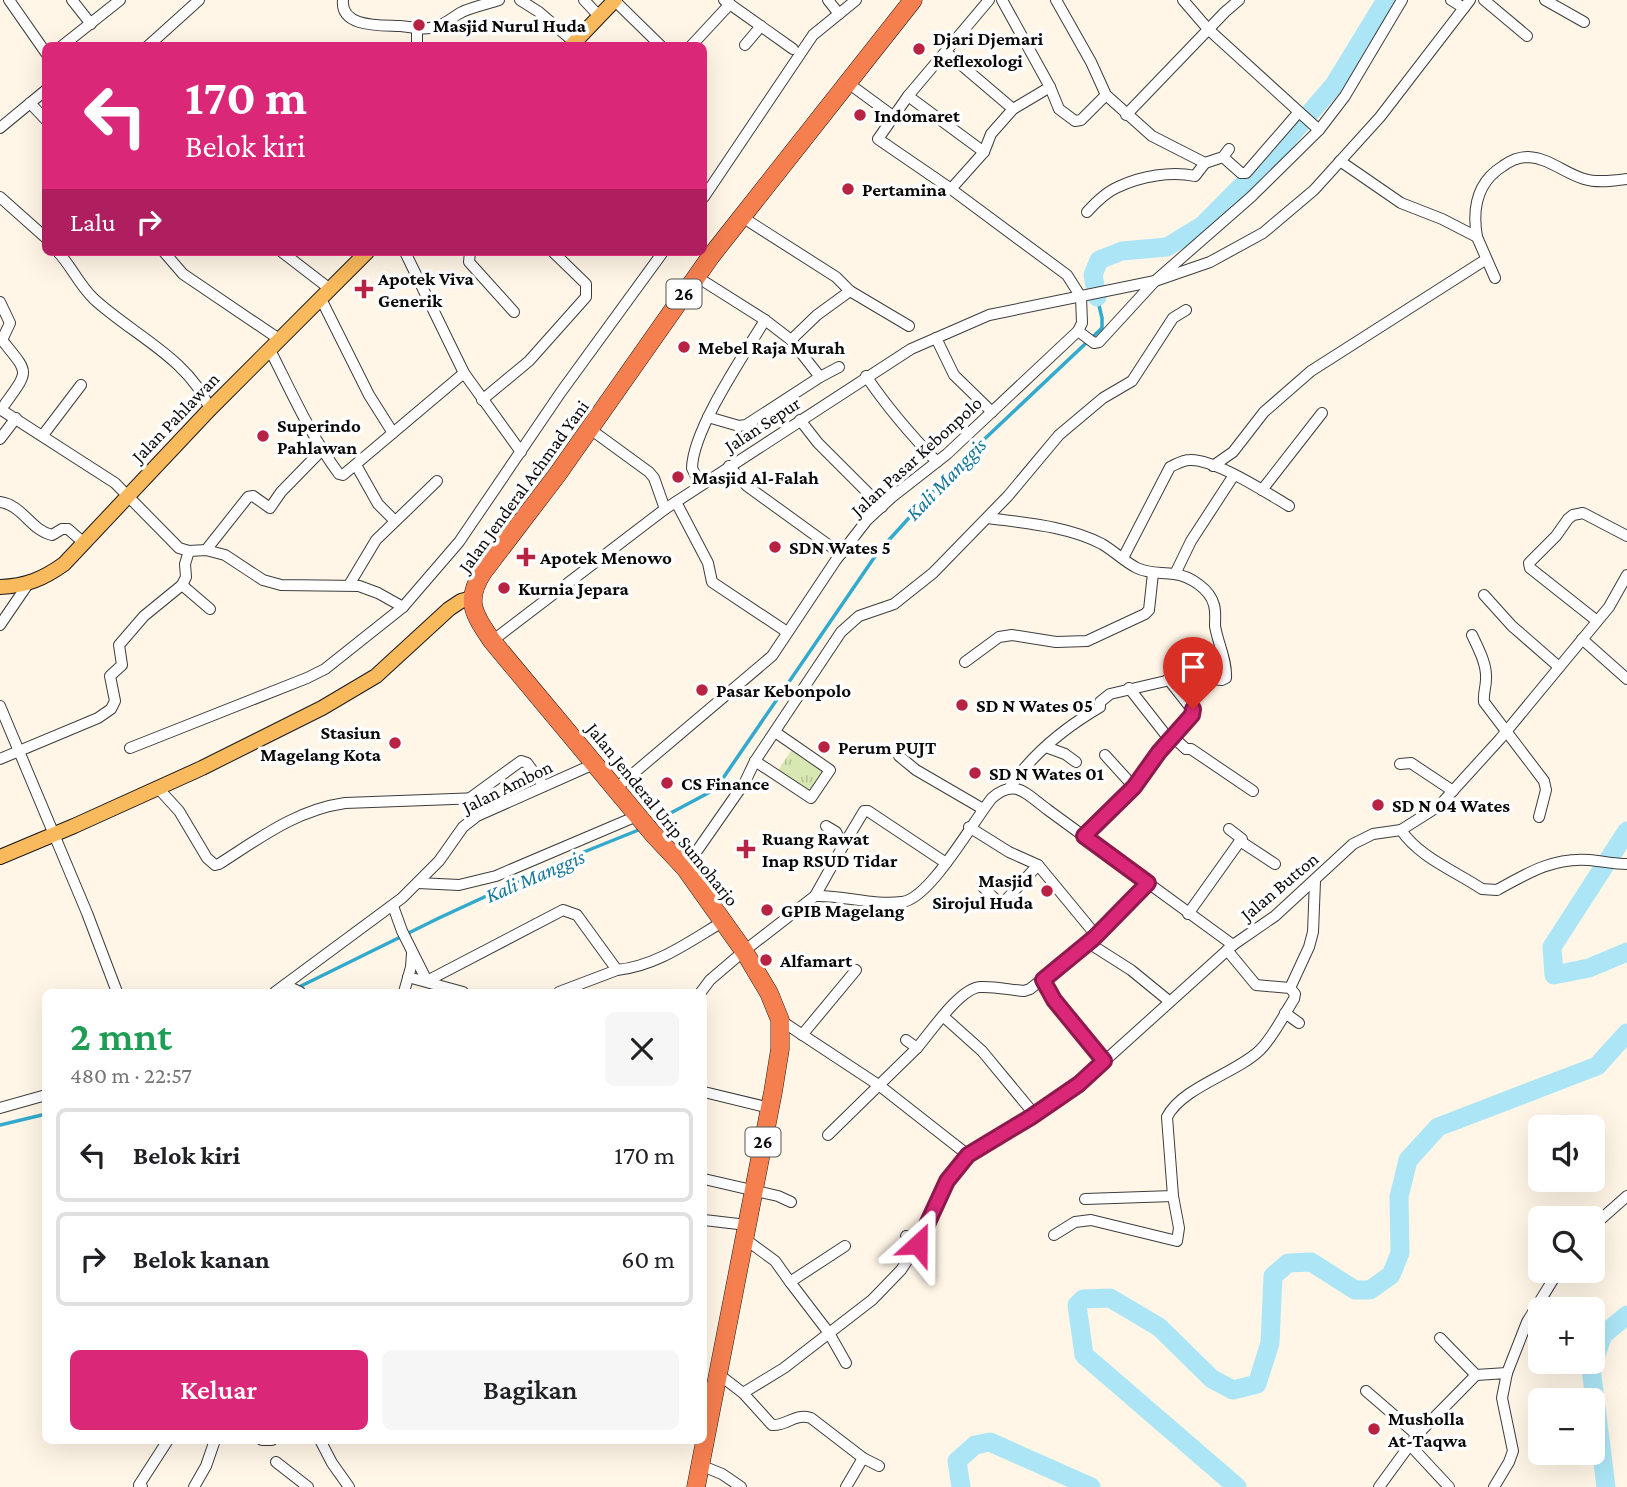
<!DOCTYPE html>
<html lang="id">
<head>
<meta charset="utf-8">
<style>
	:root { --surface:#fff; --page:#f6f6f6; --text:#202124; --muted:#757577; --line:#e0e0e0; --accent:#db2777 }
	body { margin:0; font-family:"Crimson Pro",serif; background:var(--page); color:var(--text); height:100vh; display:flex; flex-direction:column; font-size:26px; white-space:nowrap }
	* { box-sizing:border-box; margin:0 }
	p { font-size:23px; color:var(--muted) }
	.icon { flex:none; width:38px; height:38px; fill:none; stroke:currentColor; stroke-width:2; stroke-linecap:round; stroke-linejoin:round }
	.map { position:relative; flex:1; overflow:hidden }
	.sheet { position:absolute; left:42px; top:989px; width:665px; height:455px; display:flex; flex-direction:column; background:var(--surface); border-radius:10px; box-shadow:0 7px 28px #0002 }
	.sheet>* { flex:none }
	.hud { position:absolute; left:42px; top:42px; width:665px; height:214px; border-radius:10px; box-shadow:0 7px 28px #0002; background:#db2777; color:#fff; overflow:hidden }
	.buttons { position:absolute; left:1528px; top:1115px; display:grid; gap:14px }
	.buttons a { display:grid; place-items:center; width:77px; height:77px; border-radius:10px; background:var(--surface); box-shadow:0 7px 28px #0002; font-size:35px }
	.pin { position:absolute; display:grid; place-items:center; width:60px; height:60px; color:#fff; margin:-72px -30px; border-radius:50% 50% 50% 0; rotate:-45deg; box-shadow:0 0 7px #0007 }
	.pin .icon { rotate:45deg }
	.me { position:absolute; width:77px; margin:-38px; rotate:24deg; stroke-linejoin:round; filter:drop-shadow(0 0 5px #0008) }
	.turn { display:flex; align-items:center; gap:24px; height:147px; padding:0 28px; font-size:32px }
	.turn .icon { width:91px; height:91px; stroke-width:2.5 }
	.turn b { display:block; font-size:49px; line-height:60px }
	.then { display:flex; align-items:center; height:66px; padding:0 28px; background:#0003; gap:14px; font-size:26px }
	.round { display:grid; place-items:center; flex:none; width:74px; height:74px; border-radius:10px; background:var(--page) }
	.overview { display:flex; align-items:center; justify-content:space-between; height:119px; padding:0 28px }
	h1 { font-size:42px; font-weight:600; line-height:52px; color:#1e9e55 }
	.action { display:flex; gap:14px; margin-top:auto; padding:14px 28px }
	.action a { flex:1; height:80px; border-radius:10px; background:var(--accent); color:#fff; font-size:28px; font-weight:600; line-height:80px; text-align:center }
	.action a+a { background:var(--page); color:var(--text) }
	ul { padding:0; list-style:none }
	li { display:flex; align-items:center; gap:21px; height:94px; margin:0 14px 10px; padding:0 14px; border:4px solid var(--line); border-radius:10px }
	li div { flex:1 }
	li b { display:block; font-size:26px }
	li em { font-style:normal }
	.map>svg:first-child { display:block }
	.park { fill:url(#park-tufts) }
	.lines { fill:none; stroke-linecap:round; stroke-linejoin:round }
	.stream { stroke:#33a9cd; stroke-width:3.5 }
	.river { stroke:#ace6f6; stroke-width:19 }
	.minor-casing { stroke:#3d3d3d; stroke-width:12 }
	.major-casing { stroke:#1b1b1b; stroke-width:16 }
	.highway-casing { stroke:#1b1b1b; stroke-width:19 }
	.minor { stroke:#fff; stroke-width:10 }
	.major { stroke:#f9b95d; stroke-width:14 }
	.highway { stroke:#f57f4f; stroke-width:18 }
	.route-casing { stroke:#8e194d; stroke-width:18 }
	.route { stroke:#db2777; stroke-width:12 }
	.poi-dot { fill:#b92343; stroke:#fff; stroke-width:2.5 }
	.labels { text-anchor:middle; stroke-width:7; stroke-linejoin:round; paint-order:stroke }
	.shield { fill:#fff; stroke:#545454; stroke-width:2 }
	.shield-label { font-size:18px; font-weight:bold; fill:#0a0a0a }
	.poi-label { font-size:19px; font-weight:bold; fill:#0a0a0a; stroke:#fff; text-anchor:start }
	.street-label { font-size:19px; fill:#0a0a0a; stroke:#fff }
	.water-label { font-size:21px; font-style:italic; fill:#15769a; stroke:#fff }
</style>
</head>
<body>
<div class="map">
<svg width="1627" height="1487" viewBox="0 0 1627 1487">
	<defs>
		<pattern id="park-tufts" width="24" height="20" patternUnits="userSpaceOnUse" patternTransform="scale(1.75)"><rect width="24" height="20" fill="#d7e8b2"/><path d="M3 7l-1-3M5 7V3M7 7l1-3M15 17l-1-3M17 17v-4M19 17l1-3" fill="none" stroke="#b7c698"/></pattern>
	</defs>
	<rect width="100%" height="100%" fill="#fff6e7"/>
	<!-- park -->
	<path class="park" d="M793,748L825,770L810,794L777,772Z"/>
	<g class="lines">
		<!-- stream -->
		<g class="stream">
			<path d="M650,824L712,791L719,784L878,552L958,464L1102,328V318L1097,297"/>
			<path d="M299,987L439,918L564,860L641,829"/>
			<path d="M0,1125L46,1114"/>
		</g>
		<!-- river -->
		<g class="river">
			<path d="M1097,297L1093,275L1099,260L1122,251L1167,247L1203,225L1284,143L1334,85L1386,0"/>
			<path d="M1627,831L1552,947L1554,975L1589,968L1627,952"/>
			<path d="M961,1487L957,1461L975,1445L990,1442L1091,1487"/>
			<path d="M1237,1487L1084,1355L1077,1305L1083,1299L1110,1298L1159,1327L1212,1379L1233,1390L1257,1384L1270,1343L1273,1276L1288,1263L1311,1262L1355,1290H1370L1391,1275L1400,1253L1399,1197L1408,1160L1438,1127L1597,1066L1627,1033"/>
			<path d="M1606,1487L1591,1368L1603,1335L1627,1315"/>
		</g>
		<defs>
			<g id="minor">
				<path d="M9,0L46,53"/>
				<path d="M72,0L91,24"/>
				<path d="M343,0C340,28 381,25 400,26C414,27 423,31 438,26C447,23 454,16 462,12C473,7 487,4 499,0"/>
				<path d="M520,0L539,12L574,42"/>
				<path d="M584,0L599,16"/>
				<path d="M614,0L661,46"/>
				<path d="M724,0L793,49"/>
				<path d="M828,0L839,14"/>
				<path d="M1056,0L1091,62L1106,95L1152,136L1205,163L1223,157L1229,149"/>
				<path d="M1183,0L1208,29L1319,130"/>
				<path d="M1451,0L1464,8"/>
				<path d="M1484,0L1527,36"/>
				<path d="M1545,0L1584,22"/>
				<path d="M417,30V46"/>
				<path d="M745,45L761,26"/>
				<path d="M62,46L120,0"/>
				<path d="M148,46L199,0"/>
				<path d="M691,46L730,4"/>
				<path d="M946,52L1013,109"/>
				<path d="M848,83L893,116"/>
				<path d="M1050,87L1059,109L1075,121L1081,120L1106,95"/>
				<path d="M908,96L984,152"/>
				<path d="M30,103L46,120"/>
				<path d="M1126,115L1225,12L1239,0"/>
				<path d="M0,128L46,90"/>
				<path d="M1223,157L1241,173H1246L1298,113"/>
				<path d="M1340,161L1401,203L1442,219L1477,237L1495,278"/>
				<path d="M951,189L984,152L991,134L1013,109L1050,87L1002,0"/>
				<path d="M0,197L46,238"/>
				<path d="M704,197L813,35L856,0"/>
				<path d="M1087,212C1096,202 1106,192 1118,187C1141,176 1171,171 1195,176L1205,163"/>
				<path d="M742,217L836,277L850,291L909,326"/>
				<path d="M1477,237C1472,208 1477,182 1503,166C1510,161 1519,157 1528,157C1549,158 1564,173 1584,179C1597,183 1613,181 1627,179"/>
				<path d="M58,252C72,267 79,285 94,299C133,335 188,358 210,409"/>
				<path d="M164,252L183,274L279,339"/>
				<path d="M282,252L330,289"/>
				<path d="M405,252L464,373L521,452"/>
				<path d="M470,252L469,262L514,312"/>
				<path d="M697,277L765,320L791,340L820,377L746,425L739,426L708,417"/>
				<path d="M320,297L369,395L393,433"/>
				<path d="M0,302L10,323L2,340C29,374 30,369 5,404"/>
				<path d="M1078,331L1094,343L1099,342L1155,281L1251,197L1319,130L1345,96L1402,0"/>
				<path d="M936,338L954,375L992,412"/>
				<path d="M791,340L817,315L850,291"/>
				<path d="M269,348C291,391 310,435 339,474L343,475L464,373"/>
				<path d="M866,376C887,407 911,435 937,462"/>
				<path d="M820,377L839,367"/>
				<path d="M482,400L529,361L586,297V284L553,252"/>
				<path d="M0,409L115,483L179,548L189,551L206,550L225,555L263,580L281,585L359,586L378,593L403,607"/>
				<path d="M800,420L818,443L882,507"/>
				<path d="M590,429L649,472L654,478L665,509"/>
				<path d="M43,435L81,385"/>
				<path d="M0,439L16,418"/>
				<path d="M356,465L378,504L395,521"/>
				<path d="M729,466L747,486L841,554"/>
				<path d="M1213,466L1233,452L1264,412L1311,371L1485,260"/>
				<path d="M700,485L692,468C693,429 744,355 765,320"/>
				<path d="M1262,490L1322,413"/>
				<path d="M0,502C23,505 30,530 52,535L62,529H68L84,543"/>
				<path d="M676,502L708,563L712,582L787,632"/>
				<path d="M988,518C1025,523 1068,526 1102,544C1114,551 1125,562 1137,568C1149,574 1161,572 1174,574C1190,576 1210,589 1214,605C1216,612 1215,619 1215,626C1218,644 1227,660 1226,678L1222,680L1183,677L1110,694L1100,702V707C1066,727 1033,753 1010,787"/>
				<path d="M206,550L248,497L253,496L270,508L281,492L322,450"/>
				<path d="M1123,558L1170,467C1177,464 1182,460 1190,460C1215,459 1267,493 1289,506"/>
				<path d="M1175,574L1191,541L1234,475"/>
				<path d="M182,585L210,609"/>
				<path d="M349,585L376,540L437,481"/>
				<path d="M1484,595L1512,626L1559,667"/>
				<path d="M1597,621L1530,568L1529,563L1556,536L1568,519L1573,515L1583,513L1627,536"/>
				<path d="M0,625L28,584"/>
				<path d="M1472,635C1478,648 1487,664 1486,679C1486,687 1483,694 1484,702L1544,781L1546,790L1539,817"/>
				<path d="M1582,639L1627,679"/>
				<path d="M492,641L665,509L911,349L989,315L1155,281L1210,262L1263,233L1314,190L1380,117L1470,0"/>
				<path d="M965,662L999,637L1012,635L1056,642L1087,641L1145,614L1149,610L1153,573"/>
				<path d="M1168,679L1194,712L1169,739"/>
				<path d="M0,706L87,913L117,992"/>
				<path d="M1172,736L1186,749H1191L1253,791"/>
				<path d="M1046,747L1065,754L1076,762"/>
				<path d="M130,748L307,678L325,669L403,607L459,542L561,392L663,252"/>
				<path d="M1105,755L1134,787"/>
				<path d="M899,756L916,770L983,809"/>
				<path d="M0,759L98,718L111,709L115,701L110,676L122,665L119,645L144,616L182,585L186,577L185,564L189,551"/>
				<path d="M755,761L811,798L830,770L775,732"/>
				<path d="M1400,764L1411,763L1453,791"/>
				<path d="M157,787L179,811L207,858L215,865L219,864C260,838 296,810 345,803L480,798L494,807"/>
				<path d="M615,789L772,656L836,560L867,520L892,497L947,454L1078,331L1082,323L1081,297L1067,275L951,189L878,139L908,96L989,0"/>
				<path d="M470,798L521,761L527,763L544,786"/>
				<path d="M1229,829L1242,839L1240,841"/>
				<path d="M1401,830C1419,857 1455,871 1482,889L1497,890C1526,874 1553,857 1589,860C1602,861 1614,864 1627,864"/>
				<path d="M1084,837L1134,787L1169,739L1129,688"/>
				<path d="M843,846L864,811H868L946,863"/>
				<path d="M685,868L745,782L755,761L841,632L859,616L894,604L933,573L1008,496L1059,435L1103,398L1132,381L1173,318L1186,310"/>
				<path d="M418,883L459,885L496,876L637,816"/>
				<path d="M982,886L999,903L1004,902L1038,865"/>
				<path d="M815,896L843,846L836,832L826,826"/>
				<path d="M393,906L402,931L427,981L563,910L577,915L617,970C657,966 690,941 724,921"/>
				<path d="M1188,914L1240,841L1275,864"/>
				<path d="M1094,938L1148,883"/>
				<path d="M1087,942L1131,970L1169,1001"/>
				<path d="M408,977L463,992"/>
				<path d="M1043,980L1054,1000L1104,1061"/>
				<path d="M285,985L300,992"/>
				<path d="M1290,988L1309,947L1313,932L1315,881"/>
				<path d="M275,992L402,898L439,861L463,827L477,816L594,764"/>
				<path d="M404,992L411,967L412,953"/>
				<path d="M559,992L617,970"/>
				<path d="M701,992L710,980L744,951L815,896C844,895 873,906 902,902C930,899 973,821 992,798C1016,777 1027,795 1048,810L1233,945L1275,916L1353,844L1373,834L1401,830L1439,806L1500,739L1609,607L1627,575"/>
				<path d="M1285,1013L1299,1023"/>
				<path d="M944,1017L982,1051L1035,1115"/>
				<path d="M780,1020L880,1086L968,1155"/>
				<path d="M802,1035L856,970"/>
				<path d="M917,1048C930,1033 960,988 980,987C994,986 1010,990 1024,991L1030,989L1094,938L1095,934L1038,865L1009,852L969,827"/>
				<path d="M704,1092L770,1108"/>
				<path d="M0,1108L46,1095"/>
				<path d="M828,1135L917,1048L906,1040"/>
				<path d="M704,1179L778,1196L791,1202"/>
				<path d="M1085,1199L1173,1196L1167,1117C1182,1087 1237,1073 1260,1050C1274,1036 1283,1016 1294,999L1295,994L1290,988L1256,985L1227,950"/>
				<path d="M704,1220L747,1225"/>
				<path d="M1592,1227L1627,1196"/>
				<path d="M1054,1235L1075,1222L1091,1220L1177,1241L1179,1228L1173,1196"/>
				<path d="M906,1236L918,1244"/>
				<path d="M745,1239L775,1261L790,1282"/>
				<path d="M845,1246L790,1282L829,1333L846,1363"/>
				<path d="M1440,1338L1476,1375"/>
				<path d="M717,1373L743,1393L772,1425C788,1426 793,1413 811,1418L863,1458L879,1466"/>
				<path d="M1507,1373L1527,1322L1559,1270"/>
				<path d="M1366,1391L1417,1435"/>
				<path d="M743,1393L784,1368L837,1327L872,1300L901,1270L918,1244L947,1181L968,1155L1031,1117L1079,1084L1233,945"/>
				<path d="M262,1440H272"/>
				<path d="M320,1440L332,1463L349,1487"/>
				<path d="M1409,1444L1449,1487"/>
				<path d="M276,1462L308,1487"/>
				<path d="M700,1465L722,1474L741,1487"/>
				<path d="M142,1487L139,1485L168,1440"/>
				<path d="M194,1487L206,1466L215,1440"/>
				<path d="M846,1487L863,1458"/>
				<path d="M1379,1487L1417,1435L1476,1375L1507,1373L1502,1398L1513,1451L1509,1462L1494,1487"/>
			</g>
			<g id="major">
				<path d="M571,46L615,0"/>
				<path d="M0,587C26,586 43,579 64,564L210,409L367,252"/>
				<path d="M0,857L74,826L202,768L322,708L376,676L449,609L461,601L472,598"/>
			</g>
			<path id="highway" d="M696,1487L773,1092L780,1049V1020L769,993L744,951L685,868L653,834L492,641C474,614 464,601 483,572L557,475L711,256L913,0"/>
		</defs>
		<!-- minor casing -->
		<use href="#minor" class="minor-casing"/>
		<!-- major casing -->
		<use href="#major" class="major-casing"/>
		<!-- highway casing -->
		<use href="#highway" class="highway-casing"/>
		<!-- minor -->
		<use href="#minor" class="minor"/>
		<!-- major -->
		<use href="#major" class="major"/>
		<!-- highway -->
		<use href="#highway" class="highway"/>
	</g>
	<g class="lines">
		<defs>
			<path id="route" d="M918,1244L947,1181L968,1155L1031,1117L1079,1084L1104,1061L1054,1000L1043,980L1094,938L1148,883L1084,836L1134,787L1159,752L1192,715L1193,709"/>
		</defs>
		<!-- route casing -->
		<use href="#route" class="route-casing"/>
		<!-- route -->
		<use href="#route" class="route"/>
	</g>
	<!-- markers -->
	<g class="poi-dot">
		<circle cx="419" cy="25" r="7"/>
		<circle cx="919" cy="49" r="7"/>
		<circle cx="860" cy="115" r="7"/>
		<circle cx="848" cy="189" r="7"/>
		<path d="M360.5 278.5h7v7h7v7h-7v7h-7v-7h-7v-7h7z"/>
		<circle cx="684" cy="347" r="7"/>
		<circle cx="263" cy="436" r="7"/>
		<circle cx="678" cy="477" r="7"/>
		<circle cx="775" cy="547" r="7"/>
		<path d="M522.5 546.5h7v7h7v7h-7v7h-7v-7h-7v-7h7z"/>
		<circle cx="504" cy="588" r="7"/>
		<circle cx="702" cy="690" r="7"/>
		<circle cx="962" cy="705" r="7"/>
		<circle cx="395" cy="743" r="7"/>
		<circle cx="824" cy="747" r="7"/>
		<circle cx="975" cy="773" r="7"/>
		<circle cx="667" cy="783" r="7"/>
		<circle cx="1378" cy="805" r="7"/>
		<path d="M742.5 838.5h7v7h7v7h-7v7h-7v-7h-7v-7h7z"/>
		<circle cx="1047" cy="891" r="7"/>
		<circle cx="767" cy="910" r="7"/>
		<circle cx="766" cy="960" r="7"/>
		<circle cx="1374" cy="1429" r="7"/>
	</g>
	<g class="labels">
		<!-- shield labels -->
		<g class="shield">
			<rect x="666.5" y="279.5" width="35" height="29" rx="5"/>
			<rect x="745.5" y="1127.5" width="35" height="29" rx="5"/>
		</g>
		<g class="shield-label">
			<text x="684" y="300">26</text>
			<text x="763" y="1148">26</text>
		</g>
		<!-- poi labels -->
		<g class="poi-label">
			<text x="433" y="32">Masjid Nurul Huda</text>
			<text x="933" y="45">Djari Djemari<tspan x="933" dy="22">Reflexologi</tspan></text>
			<text x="874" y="122">Indomaret</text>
			<text x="862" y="196">Pertamina</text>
			<text x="378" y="285">Apotek Viva<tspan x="378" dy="22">Generik</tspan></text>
			<text x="698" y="354">Mebel Raja Murah</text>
			<text x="277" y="432">Superindo<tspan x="277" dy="22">Pahlawan</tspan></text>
			<text x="692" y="484">Masjid Al-Falah</text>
			<text x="789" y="554">SDN Wates 5</text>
			<text x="540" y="564">Apotek Menowo</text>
			<text x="518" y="595">Kurnia Jepara</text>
			<text x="716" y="697">Pasar Kebonpolo</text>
			<text x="976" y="712">SD N Wates 05</text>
			<text x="381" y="739" text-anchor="end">Stasiun<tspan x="381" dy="22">Magelang Kota</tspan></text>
			<text x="838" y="754">Perum PUJT</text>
			<text x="989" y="780">SD N Wates 01</text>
			<text x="681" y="790">CS Finance</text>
			<text x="1392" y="812">SD N 04 Wates</text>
			<text x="762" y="845">Ruang Rawat<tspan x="762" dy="22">Inap RSUD Tidar</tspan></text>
			<text x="1033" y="887" text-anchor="end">Masjid<tspan x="1033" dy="22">Sirojul Huda</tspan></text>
			<text x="781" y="917">GPIB Magelang</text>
			<text x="780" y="967">Alfamart</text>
			<text x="1388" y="1425">Musholla<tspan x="1388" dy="22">At-Taqwa</tspan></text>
		</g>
		<!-- street labels -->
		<g class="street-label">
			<text transform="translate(175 417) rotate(-46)" y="7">Jalan Pahlawan</text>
			<text transform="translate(762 424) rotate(-33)" y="7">Jalan Sepur</text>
			<text transform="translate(916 456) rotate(-42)" y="7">Jalan Pasar Kebonpolo</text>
			<text transform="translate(523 486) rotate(-54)" y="7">Jalan Jenderal Achmad Yani</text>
			<text transform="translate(507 786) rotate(-26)" y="7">Jalan Ambon</text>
			<text transform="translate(663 814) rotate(51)" y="7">Jalan Jenderal Urip Sumoharjo</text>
			<text transform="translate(1279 886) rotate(-40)" y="7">Jalan Button</text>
		</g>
		<!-- water labels -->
		<g class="water-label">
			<text transform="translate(946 479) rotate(-46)" y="7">Kali Manggis</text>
			<text transform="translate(535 876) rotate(-23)" y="7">Kali Manggis</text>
		</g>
	</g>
</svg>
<div class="buttons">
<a><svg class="icon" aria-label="sound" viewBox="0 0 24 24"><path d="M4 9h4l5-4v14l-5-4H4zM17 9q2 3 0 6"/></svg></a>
<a><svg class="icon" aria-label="search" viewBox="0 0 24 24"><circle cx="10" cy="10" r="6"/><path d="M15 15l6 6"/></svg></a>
<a>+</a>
<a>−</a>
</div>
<div class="pin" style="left:1193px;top:709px;background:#d93025"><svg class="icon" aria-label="arrive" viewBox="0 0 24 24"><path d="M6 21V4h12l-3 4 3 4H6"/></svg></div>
<svg class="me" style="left:918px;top:1244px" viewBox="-20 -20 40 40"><path d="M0-17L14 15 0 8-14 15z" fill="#db2777" stroke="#fff" stroke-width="4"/></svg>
<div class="hud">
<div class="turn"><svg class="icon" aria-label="left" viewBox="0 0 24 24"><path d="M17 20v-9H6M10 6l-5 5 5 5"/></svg><div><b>170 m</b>Belok kiri</div></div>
<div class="then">Lalu<svg class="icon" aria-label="right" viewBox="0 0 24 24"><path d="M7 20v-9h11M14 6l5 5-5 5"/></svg></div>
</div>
<section class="sheet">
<div class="overview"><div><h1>2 mnt</h1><p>480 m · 22:57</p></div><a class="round"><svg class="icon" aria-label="close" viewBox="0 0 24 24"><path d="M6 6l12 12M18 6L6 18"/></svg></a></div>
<ul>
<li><svg class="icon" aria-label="left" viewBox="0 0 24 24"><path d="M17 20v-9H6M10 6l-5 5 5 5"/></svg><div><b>Belok kiri</b></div><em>170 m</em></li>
<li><svg class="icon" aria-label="right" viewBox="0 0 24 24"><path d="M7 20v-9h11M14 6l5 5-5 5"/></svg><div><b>Belok kanan</b></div><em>60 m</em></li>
</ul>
<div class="action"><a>Keluar</a><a>Bagikan</a></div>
</section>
</div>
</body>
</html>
